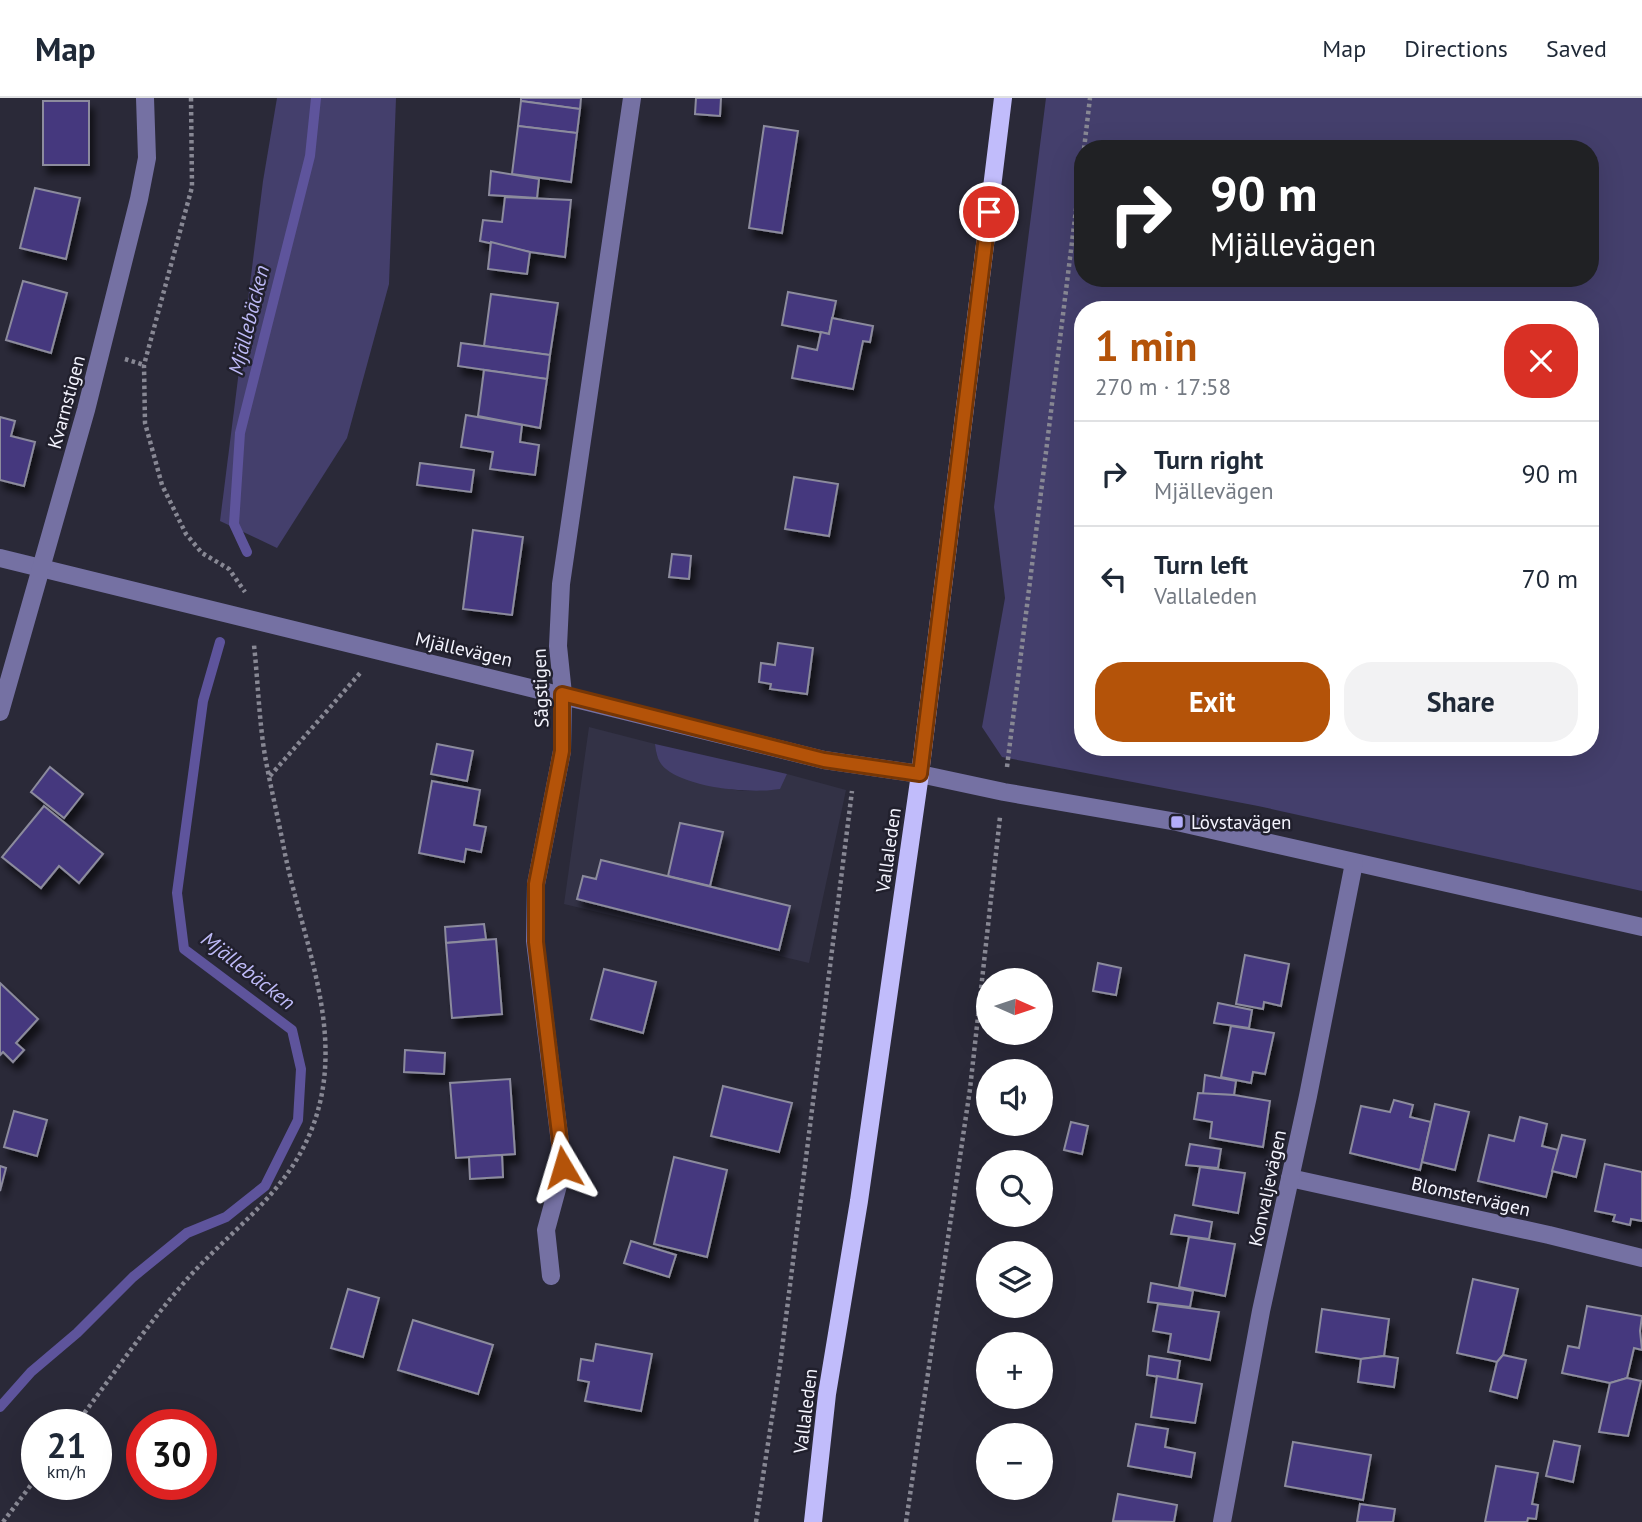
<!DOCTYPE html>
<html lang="en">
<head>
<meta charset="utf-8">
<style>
	:root { --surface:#fff; --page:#f2f2f3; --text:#1f2937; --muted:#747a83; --line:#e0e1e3; --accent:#b45309 }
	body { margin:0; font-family:"PT Sans",sans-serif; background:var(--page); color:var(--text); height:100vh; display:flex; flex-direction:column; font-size:26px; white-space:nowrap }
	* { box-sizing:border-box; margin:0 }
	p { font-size:23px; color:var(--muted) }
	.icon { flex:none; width:38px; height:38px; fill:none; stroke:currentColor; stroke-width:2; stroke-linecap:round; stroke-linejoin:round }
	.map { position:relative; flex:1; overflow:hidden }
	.sheet { position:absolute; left:1074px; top:203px; width:525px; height:455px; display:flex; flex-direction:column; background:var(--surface); border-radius:28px; box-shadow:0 7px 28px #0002 }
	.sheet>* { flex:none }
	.banner { position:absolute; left:1074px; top:42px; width:525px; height:147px; border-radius:28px; box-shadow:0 7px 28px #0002; background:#202124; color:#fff; overflow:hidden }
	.needle { width:46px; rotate:93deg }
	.buttons { position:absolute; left:976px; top:870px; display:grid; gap:14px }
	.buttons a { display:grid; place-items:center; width:77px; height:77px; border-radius:50%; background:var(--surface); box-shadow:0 7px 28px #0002; font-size:35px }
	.speed { position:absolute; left:21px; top:1311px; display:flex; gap:14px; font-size:35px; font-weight:700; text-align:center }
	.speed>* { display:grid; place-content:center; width:91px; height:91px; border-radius:50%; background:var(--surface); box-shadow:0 7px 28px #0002; line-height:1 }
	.speed small { font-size:18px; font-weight:400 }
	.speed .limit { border:10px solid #d22; background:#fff; color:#111 }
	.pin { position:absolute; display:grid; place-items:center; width:60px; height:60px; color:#fff; margin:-30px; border:4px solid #fff; border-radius:50%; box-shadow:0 2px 7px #0007 }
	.me { position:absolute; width:77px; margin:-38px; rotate:353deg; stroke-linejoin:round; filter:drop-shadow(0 0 5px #0008) }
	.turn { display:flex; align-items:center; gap:24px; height:147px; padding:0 21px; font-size:32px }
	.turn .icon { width:91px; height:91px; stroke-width:2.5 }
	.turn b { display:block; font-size:49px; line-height:60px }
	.round { display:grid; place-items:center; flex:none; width:74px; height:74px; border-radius:28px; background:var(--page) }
	.headline { display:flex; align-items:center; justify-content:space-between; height:119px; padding:0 21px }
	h1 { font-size:42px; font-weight:800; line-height:52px; color:var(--accent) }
	.cta { display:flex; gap:14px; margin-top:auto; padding:14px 21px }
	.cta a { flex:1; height:80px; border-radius:28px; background:var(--accent); color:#fff; font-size:28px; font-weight:800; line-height:80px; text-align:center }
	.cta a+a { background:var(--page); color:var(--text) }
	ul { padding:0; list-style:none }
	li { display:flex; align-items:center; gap:21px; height:105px; padding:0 21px; border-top:2px solid var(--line) }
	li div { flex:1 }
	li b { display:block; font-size:26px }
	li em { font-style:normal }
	header { display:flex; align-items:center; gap:42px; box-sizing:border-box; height:98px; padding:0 35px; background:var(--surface); border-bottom:2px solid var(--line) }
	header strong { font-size:33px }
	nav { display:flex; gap:38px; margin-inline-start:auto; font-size:24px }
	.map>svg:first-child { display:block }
	.built { fill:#333246 }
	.green { fill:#443f6c; fill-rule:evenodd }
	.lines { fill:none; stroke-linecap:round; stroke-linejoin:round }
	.stream { stroke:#5e549c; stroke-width:10 }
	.building { fill:#44397e; stroke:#8c8b9d; stroke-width:2; filter:url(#shadow) }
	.path { stroke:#888894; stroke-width:4.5; stroke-dasharray:3.5 3.5; stroke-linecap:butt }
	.minor { stroke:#7571a3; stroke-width:18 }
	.major { stroke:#c1bcfb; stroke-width:18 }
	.route-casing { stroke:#753606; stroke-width:18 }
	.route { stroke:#b45309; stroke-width:12 }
	.poi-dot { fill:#b3adf9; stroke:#21202d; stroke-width:2.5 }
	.labels { text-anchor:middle; stroke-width:5; stroke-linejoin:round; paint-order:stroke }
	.street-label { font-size:19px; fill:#f4f4fe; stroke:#21202d }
	.poi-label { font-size:19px; fill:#f4f4fe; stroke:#21202d; text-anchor:start }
	.water-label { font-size:21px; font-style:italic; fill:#bebaf7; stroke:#21202d }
</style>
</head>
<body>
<header>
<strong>Map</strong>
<nav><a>Map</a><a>Directions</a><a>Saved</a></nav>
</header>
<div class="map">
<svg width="1642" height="1424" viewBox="0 0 1642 1424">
	<defs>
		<filter id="shadow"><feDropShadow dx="4.5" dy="8" stdDeviation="3.5" flood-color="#0009"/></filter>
	</defs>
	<rect width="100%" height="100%" fill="#2a2938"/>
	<!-- built -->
	<path class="built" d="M589,629L655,646L657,658L678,678L717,689L742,693L779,691L787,676L846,692L809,865L564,806Z"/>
	<!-- green -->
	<g class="green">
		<path d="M277,0H396L389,186L347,340L277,450L220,423L263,83Z"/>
		<path d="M1046,0H1642V793L1258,708L1002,659L982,629L1005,500L994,409ZM1083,51H1591V180H1083ZM1083,212H1591V649H1083Z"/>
		<path d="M655,646L787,676L780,691C751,696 689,690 666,671C658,665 656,655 655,646Z"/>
	</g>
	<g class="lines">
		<!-- stream -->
		<g class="stream">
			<path d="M247,454L234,426L240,335L310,58L316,0"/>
			<path d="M0,1309L31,1274L77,1235L133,1179L187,1135L226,1119L265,1088L298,1022L301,971L292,932L184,851L177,795L203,603L220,544"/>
		</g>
	</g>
	<!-- building -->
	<g class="building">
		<path d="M521,0H581L580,11L521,3Z"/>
		<path d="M696,0H721L720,18L695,16Z"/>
		<rect x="43" y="3" width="46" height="64"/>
		<path d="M521,3L580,11L577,35L518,28Z"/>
		<path d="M518,28L577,35L571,84L512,76Z"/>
		<path d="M764,28L798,33L782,135L749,130Z"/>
		<path d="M491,73L539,81L537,100L489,97Z"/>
		<path d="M35,90L80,100L66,161L20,150Z"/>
		<path d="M505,99L571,102L565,159L530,154L480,143L483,122L502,124Z"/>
		<path d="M491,144L530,154L527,176L488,171Z"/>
		<path d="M23,183L67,195L51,255L6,242Z"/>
		<path d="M788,194L836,203L829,236L782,227Z"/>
		<path d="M491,196L558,205L550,257L484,248Z"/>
		<path d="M832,220L873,228L870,244L863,243L853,291L792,280L798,248L817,252L821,234L829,236Z"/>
		<path d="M461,245L550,257L547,281L458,268Z"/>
		<path d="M484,272L547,281L540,330L478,318Z"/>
		<path d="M466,317L522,327L520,344L539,347L535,377L490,371L493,354L461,349Z"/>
		<path d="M0,319L15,323L11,338L35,344L24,388L0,382Z"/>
		<path d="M420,365L474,372L471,394L417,387Z"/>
		<path d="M794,379L838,386L829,438L785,431Z"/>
		<path d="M473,432L523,439L512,517L463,511Z"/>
		<path d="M672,456L691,458L689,481L669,479Z"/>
		<path d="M778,545L813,550L807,596L770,591L771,586L759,584L761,565L775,567Z"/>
		<path d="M437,646L473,653L467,683L431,676Z"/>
		<path d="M50,669L83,696L64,720L31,694Z"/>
		<path d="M432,683L480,692L474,727L486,729L481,754L466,751L464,764L419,755Z"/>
		<path d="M44,708L103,756L79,785L59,768L41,790L2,759Z"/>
		<path d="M680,725L723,734L710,788L668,778Z"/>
		<path d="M601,762L790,808L779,852L577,801L583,778L596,781Z"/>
		<path d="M484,826L486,841L446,845L445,829Z"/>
		<path d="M496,841L502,916L452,920L446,845Z"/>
		<path d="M1245,857L1289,866L1281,908L1264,904L1263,911L1236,906Z"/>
		<path d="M1098,865L1121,870L1116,897L1093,893Z"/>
		<path d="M604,871L656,884L643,935L591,921Z"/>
		<path d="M0,885L38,921L16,945L24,952L13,964L3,954L0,957Z"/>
		<path d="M1218,905L1252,912L1249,930L1214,925Z"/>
		<path d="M1231,928L1274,935L1265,976L1253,974L1251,985L1221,979Z"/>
		<path d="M405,952L445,955L444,976L404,974Z"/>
		<path d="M1205,977L1236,983L1234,997L1203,996Z"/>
		<path d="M510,981L515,1056L456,1060L450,985Z"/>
		<path d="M723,988L792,1005L779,1054L711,1038Z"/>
		<path d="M1198,995L1234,997L1270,1003L1263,1049L1210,1040L1212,1024L1194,1021Z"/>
		<path d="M1394,1002L1413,1007L1410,1019L1431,1024L1420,1072L1350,1055L1361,1008L1390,1014Z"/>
		<path d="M1435,1006L1469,1014L1455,1072L1422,1064Z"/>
		<path d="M14,1013L47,1022L37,1058L4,1049Z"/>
		<path d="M1520,1019L1547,1026L1542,1048L1558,1052L1546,1099L1478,1083L1489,1037L1514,1043Z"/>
		<path d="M1071,1024L1088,1028L1082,1056L1064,1052Z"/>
		<path d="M1562,1037L1585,1042L1576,1079L1552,1073Z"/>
		<path d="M1190,1046L1221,1051L1218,1070L1186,1067Z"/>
		<path d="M502,1057L503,1079L470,1081L469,1059Z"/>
		<path d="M674,1059L727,1072L707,1159L654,1146Z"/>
		<path d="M1605,1066L1642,1074V1123L1631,1121L1630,1127L1613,1123L1615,1117L1595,1113Z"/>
		<path d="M0,1068L6,1070L0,1093Z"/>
		<path d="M1200,1069L1245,1075L1238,1115L1193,1107Z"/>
		<path d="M1175,1117L1212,1124L1209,1141L1171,1136Z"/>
		<path d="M1189,1139L1235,1146L1225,1198L1179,1189Z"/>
		<path d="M631,1143L676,1157L669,1179L624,1165Z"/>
		<path d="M1473,1181L1518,1191L1503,1257L1497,1264L1457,1255Z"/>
		<path d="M1151,1185L1193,1193L1190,1209L1148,1204Z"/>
		<path d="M348,1191L379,1200L363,1259L331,1250Z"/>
		<path d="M1158,1206L1219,1214L1210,1262L1168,1254L1171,1236L1153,1233Z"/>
		<path d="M1587,1208L1642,1218L1640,1233L1642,1252L1634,1250L1627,1280L1610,1285L1562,1275L1568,1248L1579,1250Z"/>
		<path d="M1322,1211L1389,1221L1384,1258L1361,1261L1316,1254Z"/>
		<path d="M413,1222L493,1247L478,1296L398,1272Z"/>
		<path d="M596,1246L652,1256L641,1313L585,1303L589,1284L578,1282L581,1261L593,1263Z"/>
		<path d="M1503,1257L1526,1262L1517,1300L1490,1293L1497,1264Z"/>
		<path d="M1149,1258L1180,1263L1177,1282L1147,1277Z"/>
		<path d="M1384,1258L1398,1260L1394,1289L1358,1284L1361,1261Z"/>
		<path d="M1157,1278L1202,1286L1195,1325L1151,1319Z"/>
		<path d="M1627,1280L1641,1283L1628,1338L1599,1334L1610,1285Z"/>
		<path d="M1136,1326L1168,1331L1165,1349L1195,1355L1191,1379L1128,1368Z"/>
		<path d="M1554,1343L1580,1348L1573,1384L1546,1378Z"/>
		<path d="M1293,1344L1371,1357L1363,1402L1285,1388Z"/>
		<path d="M1496,1368L1538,1375L1532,1406L1538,1407L1536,1421L1528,1420L1527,1424H1485Z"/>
		<path d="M1118,1396L1177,1407L1174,1424L1113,1423Z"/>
		<path d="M1360,1406L1395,1411L1393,1424H1357Z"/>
	</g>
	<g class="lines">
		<!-- path -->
		<g class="path">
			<path d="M191,0L192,89L144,267L145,325L162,387L186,436L202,455L229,471L245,494"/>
			<path d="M1084,51L1090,0"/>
			<path d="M125,261L144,267"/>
			<path d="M1007,669L1083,55"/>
			<path d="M270,678L361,574"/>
			<path d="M76,1326C111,1280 144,1231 182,1187C220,1142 272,1107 301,1054C355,955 306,856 285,756C279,724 271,691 265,658C259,622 258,584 254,547"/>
			<path d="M3,1424L37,1379"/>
			<path d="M756,1424L780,1267L852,693"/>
			<path d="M906,1424L970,991L1000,719"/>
		</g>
		<!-- minor -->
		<g class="minor">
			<path d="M0,460L824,662L920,676L1004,694L1177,724L1642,829"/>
			<path d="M0,614L86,312L139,101L147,60L145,0"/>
			<path d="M1290,1080L1549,1137L1642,1160"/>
			<path d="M551,1178L546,1132L563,1069L535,843L536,786L562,653L563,596L558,548L561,486L632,0"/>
			<path d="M1222,1424L1261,1213L1308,998L1354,765"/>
		</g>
		<!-- major -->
		<path class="major" d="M813,1424L827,1296L859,1103L920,676L1003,0"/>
	</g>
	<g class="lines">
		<defs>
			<path id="route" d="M563,1069L536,844V786L562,653V596L824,662L920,676L989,114"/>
		</defs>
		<!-- route casing -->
		<use href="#route" class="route-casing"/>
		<!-- route -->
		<use href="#route" class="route"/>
	</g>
	<!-- markers -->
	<rect class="poi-dot" x="1170" y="717" width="14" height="14" rx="3.5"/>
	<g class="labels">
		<!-- street labels -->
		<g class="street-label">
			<text transform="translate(66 304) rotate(-75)" y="7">Kvarnstigen</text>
			<text transform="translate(464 551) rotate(13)" y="7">Mjällevägen</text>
			<text transform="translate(540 590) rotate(-92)" y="7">Sågstigen</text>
			<text transform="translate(888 752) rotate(-82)" y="7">Vallaleden</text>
			<text transform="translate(1267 1090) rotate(-78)" y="7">Konvaljevägen</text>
			<text transform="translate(1471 1098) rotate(13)" y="7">Blomstervägen</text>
			<text transform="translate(805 1313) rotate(-83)" y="7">Vallaleden</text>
		</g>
		<!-- poi labels -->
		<g class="poi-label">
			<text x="1191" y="731">Lövstavägen</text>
		</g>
		<!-- water labels -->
		<g class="water-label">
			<text transform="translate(249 222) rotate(-76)" y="7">Mjällebäcken</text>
			<text transform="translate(248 873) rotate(38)" y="7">Mjällebäcken</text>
		</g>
	</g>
</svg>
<div class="buttons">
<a><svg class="needle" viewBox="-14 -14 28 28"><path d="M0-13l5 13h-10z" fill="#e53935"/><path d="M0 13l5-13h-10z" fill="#747a83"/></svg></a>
<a><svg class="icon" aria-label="sound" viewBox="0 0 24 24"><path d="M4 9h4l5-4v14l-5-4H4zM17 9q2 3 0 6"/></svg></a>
<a><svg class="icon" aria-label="search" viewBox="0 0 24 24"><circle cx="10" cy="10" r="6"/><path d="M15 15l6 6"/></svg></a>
<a><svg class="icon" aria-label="layers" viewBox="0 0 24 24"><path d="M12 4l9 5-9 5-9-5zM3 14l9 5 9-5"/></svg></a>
<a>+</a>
<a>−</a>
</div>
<div class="speed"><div>21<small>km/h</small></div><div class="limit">30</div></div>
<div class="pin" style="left:989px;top:114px;background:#d93025"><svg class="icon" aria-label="arrive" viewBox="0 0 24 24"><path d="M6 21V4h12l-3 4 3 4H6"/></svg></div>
<svg class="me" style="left:563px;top:1069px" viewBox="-20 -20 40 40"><path d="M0-17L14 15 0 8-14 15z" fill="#b45309" stroke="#fff" stroke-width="4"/></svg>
<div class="banner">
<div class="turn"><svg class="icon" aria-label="right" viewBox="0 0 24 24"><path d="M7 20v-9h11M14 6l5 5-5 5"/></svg><div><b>90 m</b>Mjällevägen</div></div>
</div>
<section class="sheet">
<div class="headline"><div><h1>1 min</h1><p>270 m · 17:58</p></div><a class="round" style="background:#d93025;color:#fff"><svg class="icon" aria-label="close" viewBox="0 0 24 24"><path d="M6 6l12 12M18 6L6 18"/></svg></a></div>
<ul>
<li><svg class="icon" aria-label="right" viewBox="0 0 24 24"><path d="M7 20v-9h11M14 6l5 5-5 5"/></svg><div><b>Turn right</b><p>Mjällevägen</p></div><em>90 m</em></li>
<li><svg class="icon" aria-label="left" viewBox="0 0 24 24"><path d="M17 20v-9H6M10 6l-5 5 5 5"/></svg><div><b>Turn left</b><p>Vallaleden</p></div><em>70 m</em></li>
</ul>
<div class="cta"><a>Exit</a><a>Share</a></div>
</section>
</div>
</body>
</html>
